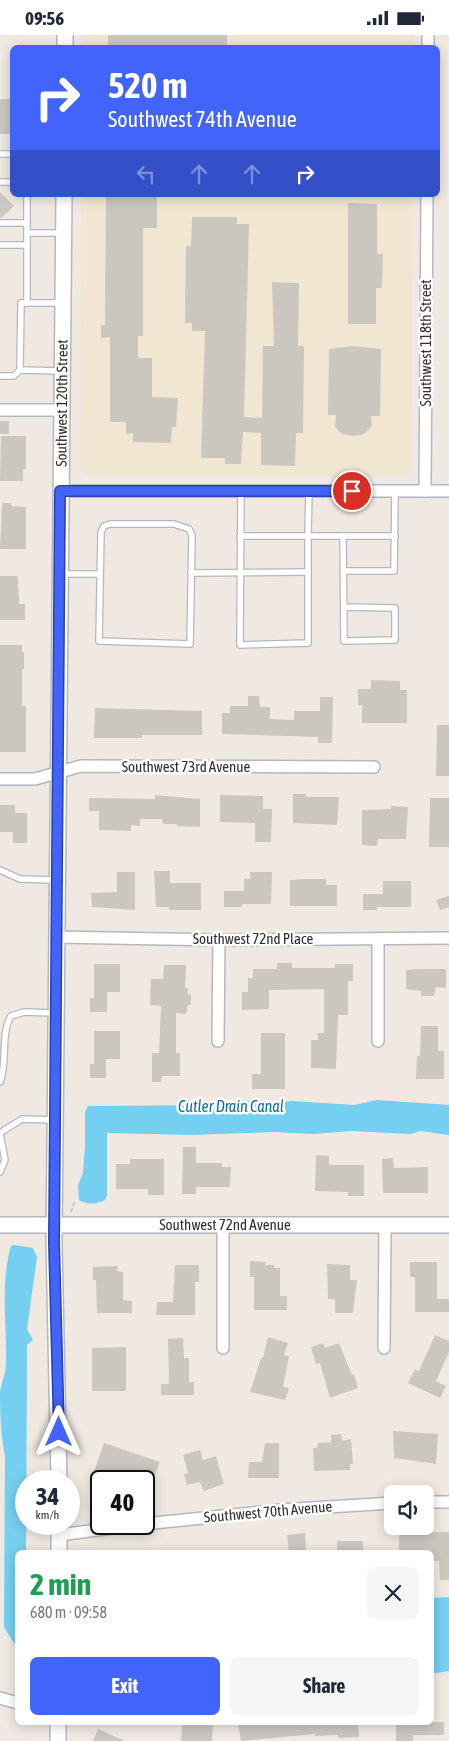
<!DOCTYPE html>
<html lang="en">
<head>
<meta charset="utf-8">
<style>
	:root { --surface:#fff; --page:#f6f6f7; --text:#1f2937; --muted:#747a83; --accent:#4264fb }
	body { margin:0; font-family:"Asap Condensed",sans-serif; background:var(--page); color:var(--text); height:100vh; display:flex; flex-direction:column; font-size:19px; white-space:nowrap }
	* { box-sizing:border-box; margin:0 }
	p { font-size:16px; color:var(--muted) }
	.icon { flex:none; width:28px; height:28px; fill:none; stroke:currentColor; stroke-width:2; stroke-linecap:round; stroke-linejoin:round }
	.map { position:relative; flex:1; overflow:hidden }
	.sheet { position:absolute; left:15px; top:1515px; width:419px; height:175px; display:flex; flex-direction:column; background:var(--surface); border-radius:8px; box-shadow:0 2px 12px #0003 }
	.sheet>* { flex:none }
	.hud { position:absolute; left:10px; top:10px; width:430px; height:152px; border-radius:8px; box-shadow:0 2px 12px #0003; background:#4264fb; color:#fff; overflow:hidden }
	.buttons { position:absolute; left:384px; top:1450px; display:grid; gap:10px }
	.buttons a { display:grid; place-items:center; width:50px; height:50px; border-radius:8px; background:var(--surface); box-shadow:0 2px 12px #0003; font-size:25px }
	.speed { position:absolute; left:15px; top:1435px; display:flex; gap:10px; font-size:25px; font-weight:700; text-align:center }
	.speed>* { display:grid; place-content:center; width:65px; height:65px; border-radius:50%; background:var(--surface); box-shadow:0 2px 12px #0003; line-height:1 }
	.speed small { font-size:12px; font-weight:400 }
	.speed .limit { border:2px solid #111; border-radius:8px; background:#fff; color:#111 }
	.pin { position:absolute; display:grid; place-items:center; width:42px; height:42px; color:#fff; margin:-21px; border:2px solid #fff; border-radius:50%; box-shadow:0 1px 5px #0007 }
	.me { position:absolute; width:55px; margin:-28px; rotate:0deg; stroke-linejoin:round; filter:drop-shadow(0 0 4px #0008) }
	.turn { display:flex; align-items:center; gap:18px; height:105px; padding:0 15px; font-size:22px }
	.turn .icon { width:65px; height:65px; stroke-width:2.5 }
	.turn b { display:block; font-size:35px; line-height:42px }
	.lanes { display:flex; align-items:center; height:48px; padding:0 15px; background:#0003; justify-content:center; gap:25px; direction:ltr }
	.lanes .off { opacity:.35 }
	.round { display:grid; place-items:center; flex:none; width:52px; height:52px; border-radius:8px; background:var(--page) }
	.summary { display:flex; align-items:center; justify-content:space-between; height:85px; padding:0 15px }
	h1 { font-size:30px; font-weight:700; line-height:38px; color:#1e9e55 }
	.button { display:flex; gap:10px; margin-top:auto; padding:10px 15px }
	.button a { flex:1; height:58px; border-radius:8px; background:var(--accent); color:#fff; font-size:20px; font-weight:700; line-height:58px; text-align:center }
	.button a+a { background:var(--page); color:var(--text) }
	.status { display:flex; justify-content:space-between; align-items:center; height:35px; padding:0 25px; background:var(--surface); direction:ltr }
	.status svg { height:14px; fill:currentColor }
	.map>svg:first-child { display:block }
	.education { fill:#f0e6d1 }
	.water { fill:#75cff0 }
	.building { fill:#cbc7bf }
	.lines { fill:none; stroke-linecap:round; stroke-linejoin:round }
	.lane-casing { stroke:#b4b7c1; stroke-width:8 }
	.street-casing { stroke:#b4b7c1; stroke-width:14 }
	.secondary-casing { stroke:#b4b7c1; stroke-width:18 }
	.path { stroke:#c9c9c9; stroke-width:2; stroke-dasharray:4 2.5; stroke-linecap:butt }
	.lane { stroke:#fff; stroke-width:5.5 }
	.street { stroke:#fff; stroke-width:11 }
	.secondary { stroke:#fff; stroke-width:15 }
	.route-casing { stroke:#2b41a3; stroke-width:12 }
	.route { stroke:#4264fb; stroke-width:9 }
	.labels { text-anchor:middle; stroke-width:5; stroke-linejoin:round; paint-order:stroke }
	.street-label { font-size:15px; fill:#2e2e2e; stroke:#fff }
	.water-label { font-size:16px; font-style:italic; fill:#0d6fa3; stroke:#fff }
</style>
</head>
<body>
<div class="status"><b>09:56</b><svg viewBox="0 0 49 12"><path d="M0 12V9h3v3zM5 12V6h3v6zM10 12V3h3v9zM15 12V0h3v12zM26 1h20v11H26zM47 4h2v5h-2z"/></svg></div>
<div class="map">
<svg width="449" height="1706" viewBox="0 0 449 1706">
	<rect width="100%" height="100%" fill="#efe9e1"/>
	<!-- education -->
	<g class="education">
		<rect x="83" y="0" width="331" height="12"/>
		<path d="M82,160H413L411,433L407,440L402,442H91L84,439L80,433Z"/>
	</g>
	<!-- water -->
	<g class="water">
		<path d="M242,1065L264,1069L292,1066L354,1070L377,1065L449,1070V1100L420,1096L411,1099L351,1096L313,1099L274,1097L191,1100L107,1098V1160L105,1165C97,1169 86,1170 79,1165L78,1150L83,1138L85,1110V1077L88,1071L216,1070Z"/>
		<path d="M14,1210L33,1213L37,1222L27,1294L33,1305L27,1310V1313L26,1517L18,1518L17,1613L4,1592L5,1421C1,1402 0,1377 0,1357C2,1346 6,1338 6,1327C7,1288 0,1249 11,1211Z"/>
		<path d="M449,1562V1636L431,1639V1563Z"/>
	</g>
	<!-- building -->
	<g class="building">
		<rect x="108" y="0" width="119" height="12"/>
		<path d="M0,64H12L11,99H0Z"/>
		<path d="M0,157L14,171L1,183H0Z"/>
		<path d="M106,160H157V193H143V301H138V323H152V362L178,363L176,392H172L171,408L133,407V398L126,399V387H110V302L101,303V290H105Z"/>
		<path d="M348,168L377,169V219H383L382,253H376V289H348Z"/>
		<path d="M192,182H237V189H249L244,382L262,383L263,311H274L272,247L299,248L298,311H304L303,398H296L295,431L261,430V398L243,397L241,429H225V423H201L205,296H192V288H185L186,211H191Z"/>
		<path d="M352,311L381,314L380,381H371L372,391L364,399L353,401L342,399L335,392L336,380H328L329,314Z"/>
		<rect x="0" y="386" width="9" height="13"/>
		<path d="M1,401H26V434H23V446H0Z"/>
		<path d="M2,468H11V471L26,472V514H0Z"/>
		<path d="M0,541H18L19,569H25V585H0Z"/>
		<path d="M0,610H22V617H24V634H22V671H26V717H0Z"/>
		<path d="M371,645L400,646V655H407V688H362V670H358V654H371Z"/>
		<path d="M248,661H259L260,672H270V684L294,685V676H320V662H333L332,708H318V702L222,699V678H230V671H248Z"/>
		<path d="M95,673L202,676V700H142V703H94Z"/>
		<path d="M437,690H449V741H436Z"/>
		<path d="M293,759H306V762H339L337,790L293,788Z"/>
		<path d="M155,760L200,764V792L177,791V789H163L162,784H140V791L131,790V796L99,795V776H89V763L155,764Z"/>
		<path d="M220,760L263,761V774H272L271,807H255V788L220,787Z"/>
		<path d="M430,763H449V812H429Z"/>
		<path d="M0,770H15V778H27V808H13V797H0Z"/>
		<path d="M391,771L408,772L406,804H378L377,811L362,810V775L391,774Z"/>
		<path d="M154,836H170V848H201V875H169V872H156Z"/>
		<path d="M117,837H135V875L92,872L91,858L117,857Z"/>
		<path d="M250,837H272L271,869H242V872H224V856H244V844H250Z"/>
		<path d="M303,844H326V850H337V871H290V845Z"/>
		<path d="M383,846H411V872H377V875H363V859H383Z"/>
		<path d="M449,861V872L440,875L436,865Z"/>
		<path d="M277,928H292V933H335V929H353V946H348V980H338L336,1034L311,1033V1005H318L317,998H324V954L269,955V974L242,975V957H248V943H253V934H277Z"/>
		<path d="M94,929H120V957H107V977H90V963H94Z"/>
		<path d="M164,930H186L185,953H188V960L191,959V970H188L186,979L176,978V1018H180V1041H162L161,1047H152V1018H159L161,971L150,970L151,944H163Z"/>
		<path d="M420,934H446V953L436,952L434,961H421V956L406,954V935Z"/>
		<path d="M421,991H438V1016H444V1044H416L417,1021H420Z"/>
		<path d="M94,996H120V1024H106V1043H90V1029H94Z"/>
		<path d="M261,998H285V1054H252V1039H261Z"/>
		<path d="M183,1112H196V1128H222V1132H231L230,1152H196V1159H182Z"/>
		<path d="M316,1120L329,1121V1130H364V1161H348V1157L315,1156Z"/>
		<path d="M393,1123L394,1133L428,1132V1158H383L382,1124Z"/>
		<path d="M130,1124H164V1160H148V1154H116V1129H130Z"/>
		<path d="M250,1226L266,1227L265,1230H274V1233H280V1261H287V1275H254V1242H250Z"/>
		<path d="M410,1227H437V1264H449V1277H415V1242H410Z"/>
		<path d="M327,1229L350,1230V1245H357L353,1278H335V1264H328Z"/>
		<path d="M175,1230H199V1247H195V1280H156L157,1267H173Z"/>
		<path d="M118,1231L117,1236L123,1237V1265L132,1266V1278H97L96,1245H93V1232Z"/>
		<path d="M435,1300L449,1306V1317L436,1346L446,1351L440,1363L408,1348L415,1334L419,1336Z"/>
		<path d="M268,1302L288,1308L284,1320L289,1321L283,1352L289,1353L285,1365L250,1357L261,1323H263Z"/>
		<path d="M183,1303L184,1323H189V1347H194V1360H161V1349H169L168,1304Z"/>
		<path d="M323,1308L325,1313L339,1308L352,1340L354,1339L358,1353L330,1363L320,1328L316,1329L311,1312Z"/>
		<path d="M126,1312V1356H92V1313Z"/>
		<path d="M393,1396L438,1399L436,1429L394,1423Z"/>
		<path d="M341,1399L342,1406L351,1404L353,1429H350V1435L314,1436L313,1413H317L318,1408L331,1407V1400Z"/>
		<path d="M104,1408L160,1427L154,1442L142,1438L139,1446H116L117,1444L94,1437Z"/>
		<path d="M265,1408H279V1443H248L249,1427H262Z"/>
		<path d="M200,1415L203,1425L216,1421L224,1449L204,1456L200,1447L187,1450L184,1439L188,1438L183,1420Z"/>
		<path d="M449,1497V1545H440L439,1526H431V1518H399V1498Z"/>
		<path d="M305,1498L306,1518H289L287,1500Z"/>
		<rect x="337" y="1506" width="26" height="12"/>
		<path d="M444,1687V1700H413V1706H396V1688Z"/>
		<path d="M182,1688H213L212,1706H181Z"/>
		<path d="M238,1688H276V1690L308,1688H358L359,1702L339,1703L338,1700L315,1701V1699L241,1706Z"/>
		<path d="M98,1694L125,1706H93Z"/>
	</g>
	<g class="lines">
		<defs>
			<g id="lane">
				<path d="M0,119H12"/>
				<path d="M0,147H12"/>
				<path d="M27,160V198"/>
				<path d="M0,188H26"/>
				<path d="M0,210H27"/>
				<path d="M27,268V198H62"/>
				<path d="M20,335L21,268H62"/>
				<path d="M0,341H14L20,335L62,336"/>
				<path d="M241,455L240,610L308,608V501H395"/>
				<path d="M110,489H174L189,494L192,500L190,609L99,606L101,497L104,491Z"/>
				<path d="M240,501H308L309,456"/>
				<path d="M343,501L344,606L395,605V573L344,572"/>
				<path d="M344,536H394L395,456"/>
				<path d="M191,538L308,537"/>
				<path d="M61,539H100"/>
				<path d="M0,835L20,844L56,845"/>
				<path d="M0,1047C8,1027 0,999 11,981L24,977L54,978"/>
				<path d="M0,1137L5,1125L0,1098L22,1084L54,1085"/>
			</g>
			<g id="street">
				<path d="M428,12V0"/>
				<path d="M0,375H61"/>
				<path d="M60,456H449"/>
				<path d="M425,456L427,160"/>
				<path d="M0,744H35L81,731L374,732"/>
				<path d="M56,902L219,905L449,903"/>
				<path d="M378,904V1006"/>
				<path d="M218,1006L219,905"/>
				<path d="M223,1189V1313"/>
				<path d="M384,1313L385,1190"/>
				<path d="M425,1467H449"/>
				<path d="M144,1489L280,1475L392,1468"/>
				<path d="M59,1500L143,1489"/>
				<path d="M0,1663L18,1668"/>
			</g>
			<g id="secondary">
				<path d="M65,12V0"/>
				<path id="s1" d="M0,1190H449"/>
				<path id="s2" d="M59,1446L54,1207L64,160"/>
				<path d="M59,1518V1489"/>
				<path d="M58,1706V1688"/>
			</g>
		</defs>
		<!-- lane casing -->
		<use href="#lane" class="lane-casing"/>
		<!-- street casing -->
		<use href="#street" class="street-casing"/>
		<!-- secondary casing -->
		<use href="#secondary" class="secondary-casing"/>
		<!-- path -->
		<path class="path" d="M71,1177L75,1165"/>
		<!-- lane -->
		<use href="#lane" class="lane"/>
		<!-- street -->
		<use href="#street" class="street"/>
		<!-- secondary -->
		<use href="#secondary" class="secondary"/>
	</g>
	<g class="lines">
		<defs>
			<path id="route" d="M59,1397L54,1207L60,456H352"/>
		</defs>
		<!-- route casing -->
		<use href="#route" class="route-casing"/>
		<!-- route -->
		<use href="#route" class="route"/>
	</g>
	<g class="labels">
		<!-- street labels -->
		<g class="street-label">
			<text transform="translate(426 308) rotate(-90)" y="5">Southwest 118th Street</text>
			<text dy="5" stroke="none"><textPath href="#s2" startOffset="1078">Southwest 120th Street</textPath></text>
			<text x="186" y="737">Southwest 73rd Avenue</text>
			<text x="253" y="909">Southwest 72nd Place</text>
			<text dy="5" stroke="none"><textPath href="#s1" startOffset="225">Southwest 72nd Avenue</textPath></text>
			<text transform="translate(268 1477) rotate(-5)" y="5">Southwest 70th Avenue</text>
		</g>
		<!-- water labels -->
		<g class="water-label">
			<text x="231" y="1077">Cutler Drain Canal</text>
		</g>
	</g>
</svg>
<div class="buttons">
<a><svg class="icon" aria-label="sound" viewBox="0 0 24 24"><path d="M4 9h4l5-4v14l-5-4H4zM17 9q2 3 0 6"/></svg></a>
</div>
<div class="speed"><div>34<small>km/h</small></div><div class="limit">40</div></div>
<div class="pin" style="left:352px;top:456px;background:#d93025"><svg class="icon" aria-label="arrive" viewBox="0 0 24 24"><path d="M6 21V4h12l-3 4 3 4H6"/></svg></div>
<svg class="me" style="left:59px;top:1397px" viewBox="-20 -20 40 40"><path d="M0-17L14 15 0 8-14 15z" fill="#4264fb" stroke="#fff" stroke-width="4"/></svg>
<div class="hud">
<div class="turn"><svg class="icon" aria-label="right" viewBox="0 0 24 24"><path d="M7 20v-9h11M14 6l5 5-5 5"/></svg><div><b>520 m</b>Southwest 74th Avenue</div></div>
<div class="lanes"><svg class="icon off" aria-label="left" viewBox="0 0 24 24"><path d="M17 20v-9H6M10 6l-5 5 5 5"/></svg><svg class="icon off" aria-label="ahead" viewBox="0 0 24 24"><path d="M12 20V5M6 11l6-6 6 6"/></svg><svg class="icon off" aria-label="ahead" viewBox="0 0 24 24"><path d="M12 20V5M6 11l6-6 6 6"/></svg><svg class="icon" aria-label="right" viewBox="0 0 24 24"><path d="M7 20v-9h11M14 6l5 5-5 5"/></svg></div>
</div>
<section class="sheet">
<div class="summary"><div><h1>2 min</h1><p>680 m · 09:58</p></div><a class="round"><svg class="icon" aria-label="close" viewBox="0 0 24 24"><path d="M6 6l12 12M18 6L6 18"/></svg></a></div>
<div class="button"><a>Exit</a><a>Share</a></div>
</section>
</div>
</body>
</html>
